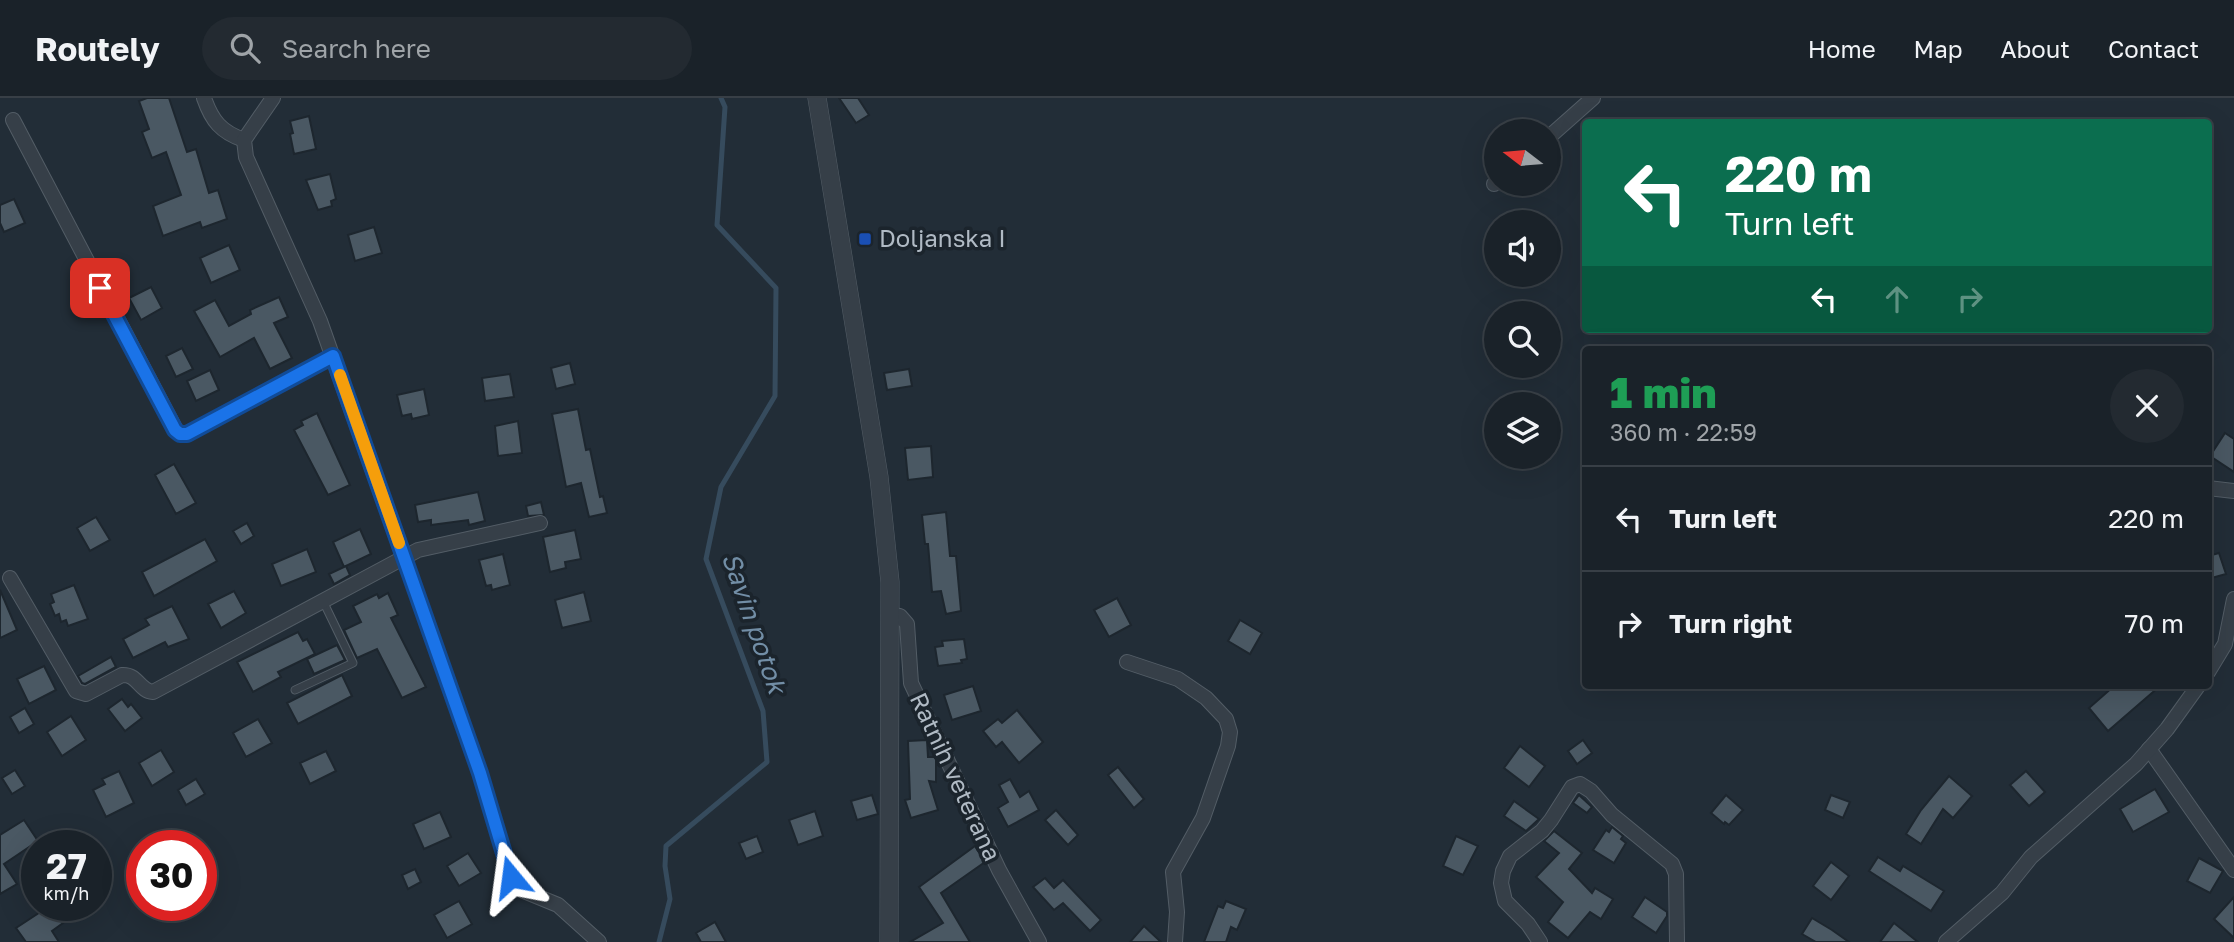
<!DOCTYPE html>
<html lang="en">
<head>
<meta charset="utf-8">
<style>
	:root { --surface:#1a2229; --page:#232a31; --text:#f1f3f6; --muted:#9fa4a8; --line:#383f46 }
	body { margin:0; font-family:"Golos Text",sans-serif; background:var(--page); color:var(--text); height:100vh; display:flex; flex-direction:column; font-size:26px; white-space:nowrap }
	* { box-sizing:border-box; margin:0 }
	p { font-size:23px; color:var(--muted) }
	.icon { flex:none; width:38px; height:38px; fill:none; stroke:currentColor; stroke-width:2; stroke-linecap:round; stroke-linejoin:round }
	.map { position:relative; flex:1; overflow:hidden }
	.details { position:absolute; left:1582px; top:248px; width:630px; height:343px; display:flex; flex-direction:column; background:var(--surface); border-radius:7px; box-shadow:0 7px 28px #0002,0 0 0 2px var(--line) }
	.details>* { flex:none }
	.guide { position:absolute; left:1582px; top:21px; width:630px; height:214px; border-radius:7px; box-shadow:0 7px 28px #0002,0 0 0 2px var(--line); background:#0b6e4f; color:#fff; overflow:hidden }
	.needle { width:46px; rotate:286deg }
	.controls { position:absolute; left:1484px; top:21px; display:grid; gap:14px }
	.controls a { display:grid; place-items:center; width:77px; height:77px; border-radius:50%; background:var(--surface); box-shadow:0 7px 28px #0002,0 0 0 2px var(--line); font-size:35px }
	.speed { position:absolute; left:21px; top:732px; display:flex; gap:14px; font-size:35px; font-weight:700; text-align:center }
	.speed>* { display:grid; place-content:center; width:91px; height:91px; border-radius:50%; background:var(--surface); box-shadow:0 7px 28px #0002,0 0 0 2px var(--line); line-height:1 }
	.speed small { font-size:18px; font-weight:400 }
	.speed .limit { border:10px solid #d22; background:#fff; color:#111 }
	.pin { position:absolute; display:grid; place-items:center; width:60px; height:60px; color:#fff; margin:-30px; border-radius:14px; box-shadow:0 4px 10px #0006 }
	.me { position:absolute; width:77px; margin:-38px; rotate:344deg; stroke-linejoin:round; filter:drop-shadow(0 0 5px #0008) }
	.turn { display:flex; align-items:center; gap:24px; height:147px; padding:0 28px; font-size:32px }
	.turn .icon { width:91px; height:91px; stroke-width:2.5 }
	.turn b { display:block; font-size:49px; line-height:60px }
	.lanes { display:flex; align-items:center; height:66px; padding:0 28px; background:#0003; justify-content:center; gap:35px; direction:ltr }
	.lanes .off { opacity:.35 }
	.round { display:grid; place-items:center; flex:none; width:74px; height:74px; border-radius:37px; background:var(--page) }
	.summary { display:flex; align-items:center; justify-content:space-between; height:119px; padding:0 28px }
	h1 { font-size:42px; font-weight:800; line-height:52px; color:#1e9e55 }
	ul { padding:0; list-style:none }
	li { display:flex; align-items:center; gap:21px; height:105px; padding:0 28px; border-top:2px solid var(--line) }
	li div { flex:1 }
	li b { display:block; font-size:26px }
	li em { font-style:normal }
	header { display:flex; align-items:center; gap:42px; box-sizing:border-box; height:98px; padding:0 35px; background:var(--surface); border-bottom:2px solid var(--line) }
	header strong { font-size:33px }
	nav { display:flex; gap:38px; margin-inline-start:auto; font-size:24px }
	.search { width:490px; height:63px; background:var(--page); display:flex; align-items:center; gap:18px; box-sizing:border-box; padding:0 24px; border-radius:38px; color:var(--muted); font-size:26px }
	.map>svg:first-child { display:block }
	.lines { fill:none; stroke-linecap:round; stroke-linejoin:round }
	.stream { stroke:#364b5d; stroke-width:5 }
	.building { fill:#4a5863; stroke:#1d262e; stroke-width:2 }
	.service-casing { stroke:#535d66; stroke-width:9 }
	.minor-casing { stroke:#535d66; stroke-width:16 }
	.tertiary-casing { stroke:#535d66; stroke-width:19 }
	.service { stroke:#363f48; stroke-width:7 }
	.minor { stroke:#363f48; stroke-width:14 }
	.tertiary { stroke:#363f48; stroke-width:18 }
	.route-casing { stroke:#114b97; stroke-width:18 }
	.route { stroke:#1a73e8; stroke-width:12 }
	.slow { stroke:#f59e0b; stroke-width:12 }
	.transit-dot { fill:#1a4fb4; stroke:#1b242c; stroke-width:2.5 }
	.labels { text-anchor:middle; stroke-width:7; stroke-linejoin:round; paint-order:stroke }
	.poi-label { font-size:24px; fill:#b0bac4; stroke:#1b242c; text-anchor:start }
	.street-label { font-size:24px; fill:#b0bac4; stroke:#1b242c }
	.water-label { font-size:26px; font-style:italic; fill:#728ea6; stroke:#1b242c }
</style>
</head>
<body>
<header>
<strong>Routely</strong>
<div class="search"><svg class="icon" aria-label="search" viewBox="0 0 24 24"><circle cx="10" cy="10" r="6"/><path d="M15 15l6 6"/></svg>Search here</div>
<nav><a>Home</a><a>Map</a><a>About</a><a>Contact</a></nav>
</header>
<div class="map">
<svg width="2234" height="844" viewBox="0 0 2234 844">
	<rect width="100%" height="100%" fill="#222d37"/>
	<g class="lines">
		<!-- stream -->
		<path class="stream" d="M659,844L670,801L665,768L666,748L767,664L763,613L706,461L721,389L775,298L776,190L717,127L725,9L721,0"/>
	</g>
	<!-- building -->
	<g class="building">
		<path d="M147,0H169L187,54L196,51L209,95L218,92L227,121L202,130L200,124L163,138L153,108L181,97L166,54L152,60L142,34L149,31L139,3Z"/>
		<path d="M839,0H858L869,17L856,25Z"/>
		<path d="M309,18L316,51L294,56L290,36L293,35L290,23Z"/>
		<path d="M330,76L336,101L331,103L332,108L318,112L306,82Z"/>
		<path d="M14,101L25,125L4,134L0,125V107Z"/>
		<path d="M374,129L382,155L355,163L348,137Z"/>
		<path d="M229,147L240,172L211,185L200,160Z"/>
		<path d="M151,189L162,210L141,222L129,200Z"/>
		<path d="M279,199L288,219L274,225L292,260L270,271L254,240L220,259L194,213L215,202L229,228L251,216L250,212Z"/>
		<path d="M182,250L193,271L176,279L166,258Z"/>
		<path d="M570,265L575,286L556,291L551,270Z"/>
		<path d="M909,271L912,288L887,292L884,275Z"/>
		<path d="M210,272L219,292L196,303L187,283Z"/>
		<path d="M510,276L514,299L485,303L482,280Z"/>
		<path d="M424,291L429,317L412,321L411,316L402,318L397,297Z"/>
		<path d="M578,311L586,352L590,351L600,399L603,398L607,415L589,419L581,385L566,389L552,316Z"/>
		<path d="M317,315L350,387L328,397L294,332L303,327L301,323Z"/>
		<path d="M518,323L522,355L498,358L495,328Z"/>
		<path d="M2225,335L2234,341V374L2210,358Z"/>
		<path d="M931,348L933,379L908,382L905,350Z"/>
		<path d="M174,366L196,405L176,416L155,377Z"/>
		<path d="M478,394L485,423L469,427L468,422L431,427V422L418,424L415,407Z"/>
		<path d="M541,404L544,417L528,418L526,408Z"/>
		<path d="M946,414L950,458H956L961,513L946,516L941,493L932,494L928,446H925L922,417Z"/>
		<path d="M96,419L110,442L90,453L77,430Z"/>
		<path d="M247,425L254,438L241,446L233,433Z"/>
		<path d="M360,431L371,456L344,469L333,444Z"/>
		<path d="M575,432L581,461L565,464L566,470L550,474L543,439Z"/>
		<path d="M205,441L217,463L154,498L142,474Z"/>
		<path d="M307,451L316,474L281,488L272,466Z"/>
		<path d="M2219,455L2226,476L2208,481V458Z"/>
		<path d="M503,456L510,487L492,492L491,487L486,488L479,462Z"/>
		<path d="M346,468L350,477L334,486L329,476Z"/>
		<path d="M74,487L88,521L68,528L66,522L61,524L59,516L55,518L50,506L54,504L51,496Z"/>
		<path d="M0,492L17,532L0,540Z"/>
		<path d="M234,493L246,515L221,530L208,506Z"/>
		<path d="M584,494L591,523L562,530L555,502Z"/>
		<path d="M388,495L398,517L391,520L426,589L402,600L377,551L357,560L344,532L361,524L353,508L377,496L379,500Z"/>
		<path d="M1117,500L1131,527L1109,539L1094,512Z"/>
		<path d="M172,508L189,541L168,549L165,544L133,560L123,541L149,527L145,521Z"/>
		<path d="M1240,522L1262,535L1250,556L1228,543Z"/>
		<path d="M298,534L303,543L307,541L315,556L278,574L281,579L253,594L237,564Z"/>
		<path d="M964,541L967,561L961,562L962,565L938,568L935,549L943,548L942,543Z"/>
		<path d="M337,547L345,562L314,576L307,561Z"/>
		<path d="M111,559L116,569L85,586L82,585L78,578Z"/>
		<path d="M44,568L56,592L29,606L17,581Z"/>
		<path d="M342,577L352,598L298,626L287,605Z"/>
		<path d="M973,588L981,613L952,622L944,597Z"/>
		<path d="M2114,588H2160L2108,633L2089,610Z"/>
		<path d="M122,601L128,609L131,606L142,620L125,633L108,611Z"/>
		<path d="M25,610L34,626L19,635L10,619Z"/>
		<path d="M1017,612L1043,644L1019,665L1002,644L996,649L983,633L998,621L1002,625Z"/>
		<path d="M71,618L86,642L62,658L47,634Z"/>
		<path d="M258,621L272,645L246,659L233,635Z"/>
		<path d="M927,642L928,659H935L936,662V684L929,683L938,712L911,720L905,702L910,701L908,643Z"/>
		<path d="M1583,642L1592,655L1577,666L1568,653Z"/>
		<path d="M1520,648L1545,668L1529,689L1504,670Z"/>
		<path d="M161,652L174,674L152,688L139,665Z"/>
		<path d="M326,653L336,673L310,686L300,665Z"/>
		<path d="M1118,669L1144,701L1134,710L1108,677Z"/>
		<path d="M15,672L25,688L12,696L2,680Z"/>
		<path d="M119,673L134,705L106,719L93,692L105,686L102,681Z"/>
		<path d="M2026,673L2045,694L2029,708L2010,687Z"/>
		<path d="M1949,678L1972,698L1953,720L1943,711L1921,746L1906,736L1921,712Z"/>
		<path d="M196,681L205,696L186,707L178,692Z"/>
		<path d="M1010,681L1020,699L1029,693L1039,712L1008,729L998,710L1008,704L999,687Z"/>
		<path d="M2155,691L2169,714L2133,734L2120,711Z"/>
		<path d="M872,697L878,716L857,722L851,703Z"/>
		<path d="M1579,697L1592,709L1587,715L1573,705Z"/>
		<path d="M1726,697L1743,712L1729,727L1725,724L1724,726L1711,715Z"/>
		<path d="M1831,697L1850,704L1843,720L1825,712Z"/>
		<path d="M1514,703L1539,721L1526,733L1504,718Z"/>
		<path d="M1056,712L1078,737L1068,747L1045,722Z"/>
		<path d="M815,713L823,738L798,747L789,722Z"/>
		<path d="M440,714L451,739L424,751L413,726Z"/>
		<path d="M24,722L38,743L4,766L17,786L0,796V737Z"/>
		<path d="M1612,729L1623,738L1621,741L1626,745L1614,765L1593,752L1606,732L1609,734Z"/>
		<path d="M1554,733L1582,755L1569,771L1592,795L1595,790L1613,801L1601,821L1590,814L1568,840L1548,824L1563,804L1536,779L1559,755L1544,743Z"/>
		<path d="M757,738L763,754L746,761L739,745Z"/>
		<path d="M1456,738L1478,748L1463,777L1443,768Z"/>
		<path d="M975,748L985,764L941,795L970,844H910L943,825L919,789Z"/>
		<path d="M468,755L481,775L459,788L447,768Z"/>
		<path d="M1878,759L1900,773L1903,768L1944,793L1931,813L1869,773Z"/>
		<path d="M2199,760L2223,773L2210,795L2187,783Z"/>
		<path d="M1831,764L1849,778L1831,802L1813,788Z"/>
		<path d="M415,771L421,784L408,791L402,777Z"/>
		<path d="M1045,780L1054,790L1063,782L1101,822L1090,833L1063,805L1054,812L1033,789Z"/>
		<path d="M1645,799L1667,814V818L1656,835L1632,819Z"/>
		<path d="M2234,799V840L2214,821Z"/>
		<path d="M459,803L472,826L447,840L434,817Z"/>
		<path d="M1226,803L1246,811L1237,832L1231,829L1226,844H1204L1218,808L1223,810Z"/>
		<path d="M51,807H88L52,833L59,844H26L16,830Z"/>
		<path d="M1812,820L1832,832L1849,844H1816L1802,836Z"/>
		<path d="M715,824L726,844H701L696,835Z"/>
		<path d="M1894,825L1918,844H1880Z"/>
		<path d="M1144,828L1161,844H1130Z"/>
	</g>
	<g class="lines">
		<defs>
			<path id="service" d="M295,592L353,565L323,503"/>
			<g id="minor">
				<path d="M204,0C212,23 221,34 244,42"/>
				<path d="M273,0L244,42L246,59L320,223L480,675L511,779L519,791L558,807L599,844"/>
				<path d="M13,22L177,334L187,336L333,258"/>
				<path d="M1549,39L1593,0"/>
				<path d="M1494,86L1496,84"/>
				<path d="M2208,390L2234,393"/>
				<path d="M10,480L76,593L86,596L122,577C138,576 139,593 153,594L418,452L540,425"/>
				<path d="M890,516L900,518L907,526L911,585L999,772L1039,844"/>
				<path d="M1127,564L1178,581L1206,600L1226,621L1230,634L1228,648L1203,720L1173,774L1177,814L1175,844"/>
				<path d="M2208,574L2225,546L2234,501"/>
				<path d="M2149,651L2234,772"/>
				<path d="M1540,844L1528,826L1505,803L1501,785L1503,773L1510,758L1542,733L1551,722L1572,689L1580,686L1591,693L1612,717L1672,766L1676,776L1677,844"/>
				<path d="M1946,844L2002,795L2031,759L2136,666L2167,631L2198,588"/>
			</g>
			<path id="tertiary" d="M817,0L879,379L890,484L889,844"/>
		</defs>
		<!-- service casing -->
		<use href="#service" class="service-casing"/>
		<!-- minor casing -->
		<use href="#minor" class="minor-casing"/>
		<!-- tertiary casing -->
		<use href="#tertiary" class="tertiary-casing"/>
		<!-- service -->
		<use href="#service" class="service"/>
		<!-- minor -->
		<use href="#minor" class="minor"/>
		<!-- tertiary -->
		<use href="#tertiary" class="tertiary"/>
	</g>
	<g class="lines">
		<defs>
			<path id="route" d="M100,190L175,332L180,336H187L333,258L480,675L511,779"/>
		</defs>
		<!-- route casing -->
		<use href="#route" class="route-casing"/>
		<!-- route -->
		<use href="#route" class="route"/>
		<!-- slow -->
		<path class="slow" d="M340,277L399,445"/>
	</g>
	<!-- markers -->
	<rect class="transit-dot" x="858" y="134" width="14" height="14" rx="3.5"/>
	<g class="labels">
		<!-- poi labels -->
		<g class="poi-label">
			<text x="879" y="149">Doljanska I</text>
		</g>
		<!-- street labels -->
		<g class="street-label">
			<text transform="translate(955 679) rotate(65)" y="8">Ratnih veterana</text>
		</g>
		<!-- water labels -->
		<g class="water-label">
			<text transform="translate(754 525) rotate(71)" y="9">Savin potok</text>
		</g>
	</g>
</svg>
<div class="controls">
<a><svg class="needle" viewBox="-14 -14 28 28"><path d="M0-13l5 13h-10z" fill="#e53935"/><path d="M0 13l5-13h-10z" fill="#9fa4a8"/></svg></a>
<a><svg class="icon" aria-label="sound" viewBox="0 0 24 24"><path d="M4 9h4l5-4v14l-5-4H4zM17 9q2 3 0 6"/></svg></a>
<a><svg class="icon" aria-label="search" viewBox="0 0 24 24"><circle cx="10" cy="10" r="6"/><path d="M15 15l6 6"/></svg></a>
<a><svg class="icon" aria-label="layers" viewBox="0 0 24 24"><path d="M12 4l9 5-9 5-9-5zM3 14l9 5 9-5"/></svg></a>
</div>
<div class="speed"><div>27<small>km/h</small></div><div class="limit">30</div></div>
<div class="pin" style="left:100px;top:190px;background:#d93025"><svg class="icon" aria-label="arrive" viewBox="0 0 24 24"><path d="M6 21V4h12l-3 4 3 4H6"/></svg></div>
<svg class="me" style="left:511px;top:779px" viewBox="-20 -20 40 40"><path d="M0-17L14 15 0 8-14 15z" fill="#1a73e8" stroke="#fff" stroke-width="4"/></svg>
<div class="guide">
<div class="turn"><svg class="icon" aria-label="left" viewBox="0 0 24 24"><path d="M17 20v-9H6M10 6l-5 5 5 5"/></svg><div><b>220 m</b>Turn left</div></div>
<div class="lanes"><svg class="icon" aria-label="left" viewBox="0 0 24 24"><path d="M17 20v-9H6M10 6l-5 5 5 5"/></svg><svg class="icon off" aria-label="ahead" viewBox="0 0 24 24"><path d="M12 20V5M6 11l6-6 6 6"/></svg><svg class="icon off" aria-label="right" viewBox="0 0 24 24"><path d="M7 20v-9h11M14 6l5 5-5 5"/></svg></div>
</div>
<section class="details">
<div class="summary"><div><h1>1 min</h1><p>360 m · 22:59</p></div><a class="round"><svg class="icon" aria-label="close" viewBox="0 0 24 24"><path d="M6 6l12 12M18 6L6 18"/></svg></a></div>
<ul>
<li><svg class="icon" aria-label="left" viewBox="0 0 24 24"><path d="M17 20v-9H6M10 6l-5 5 5 5"/></svg><div><b>Turn left</b></div><em>220 m</em></li>
<li><svg class="icon" aria-label="right" viewBox="0 0 24 24"><path d="M7 20v-9h11M14 6l5 5-5 5"/></svg><div><b>Turn right</b></div><em>70 m</em></li>
</ul>
</section>
</div>
</body>
</html>
